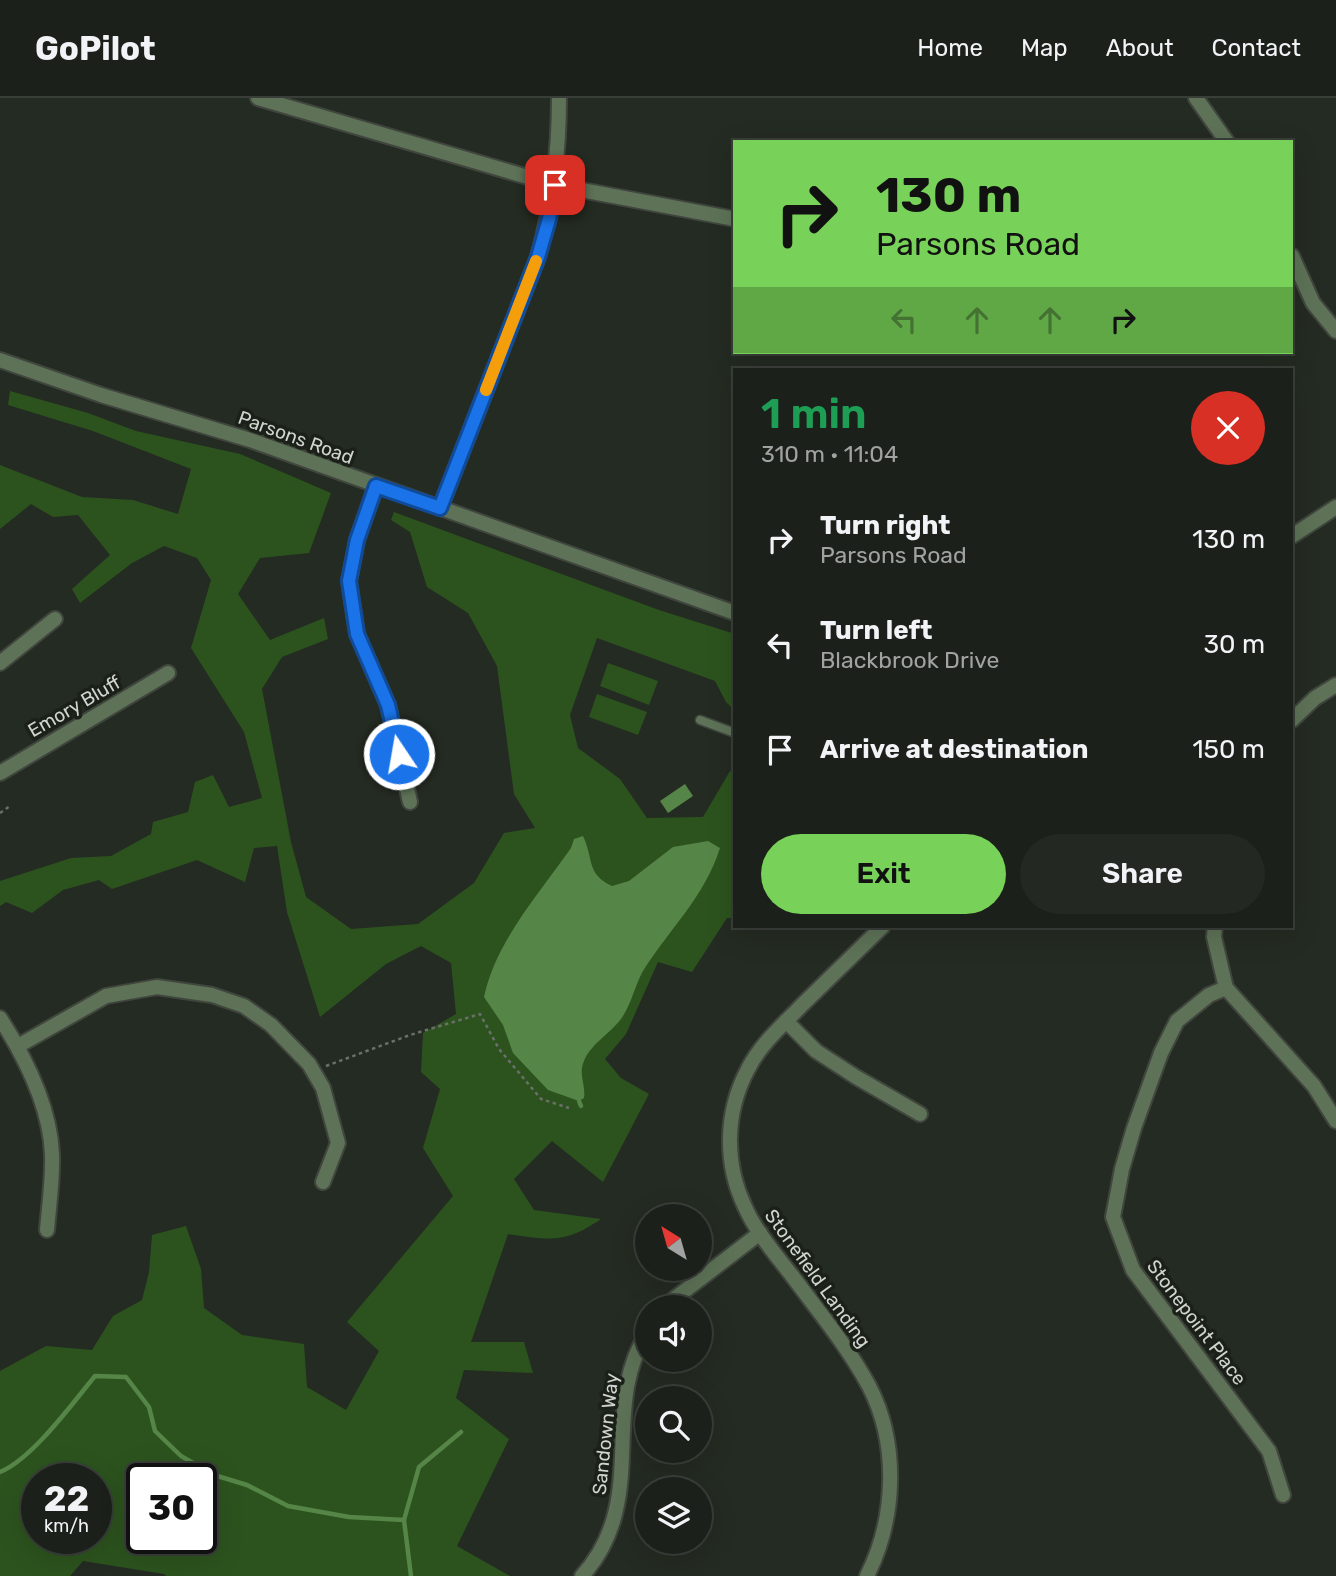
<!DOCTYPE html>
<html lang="en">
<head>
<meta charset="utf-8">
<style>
	:root { --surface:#1b201a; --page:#242823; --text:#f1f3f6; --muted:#a0a3a2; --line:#393e39; --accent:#78d158 }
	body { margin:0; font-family:Rubik,sans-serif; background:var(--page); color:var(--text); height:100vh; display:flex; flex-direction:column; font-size:26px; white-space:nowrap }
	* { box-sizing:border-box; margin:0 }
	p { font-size:23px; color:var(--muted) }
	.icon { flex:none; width:38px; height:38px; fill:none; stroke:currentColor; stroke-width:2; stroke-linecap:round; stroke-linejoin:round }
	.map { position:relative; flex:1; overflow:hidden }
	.side { position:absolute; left:733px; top:270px; width:560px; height:560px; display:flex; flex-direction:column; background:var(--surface); border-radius:0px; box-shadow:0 7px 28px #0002,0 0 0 2px var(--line) }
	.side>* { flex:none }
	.guide { position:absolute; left:733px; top:42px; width:560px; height:214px; border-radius:0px; box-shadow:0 7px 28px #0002,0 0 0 2px var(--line); background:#78d158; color:#111; overflow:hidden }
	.needle { width:46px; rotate:323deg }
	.buttons { position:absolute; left:635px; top:1106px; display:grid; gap:14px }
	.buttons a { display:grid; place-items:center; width:77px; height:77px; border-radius:50%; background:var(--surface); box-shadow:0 7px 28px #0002,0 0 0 2px var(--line); font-size:35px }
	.speed { position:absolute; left:21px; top:1365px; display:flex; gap:14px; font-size:35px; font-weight:700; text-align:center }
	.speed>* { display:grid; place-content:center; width:91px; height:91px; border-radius:50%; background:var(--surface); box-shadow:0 7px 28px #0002,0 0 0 2px var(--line); line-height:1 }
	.speed small { font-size:18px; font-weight:400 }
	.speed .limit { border:4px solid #111; border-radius:10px; background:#fff; color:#111 }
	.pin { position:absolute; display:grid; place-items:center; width:60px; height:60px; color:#fff; margin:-30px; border-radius:14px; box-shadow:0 4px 10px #0006 }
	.me { position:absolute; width:77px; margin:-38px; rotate:348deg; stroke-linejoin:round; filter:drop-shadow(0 0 5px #0008) }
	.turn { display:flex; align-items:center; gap:24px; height:147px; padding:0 28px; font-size:32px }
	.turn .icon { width:91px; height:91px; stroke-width:2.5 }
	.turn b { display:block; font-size:49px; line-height:60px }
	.lanes { display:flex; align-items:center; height:66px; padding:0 28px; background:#0003; justify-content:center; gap:35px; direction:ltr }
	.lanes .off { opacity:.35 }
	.round { display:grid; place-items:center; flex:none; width:74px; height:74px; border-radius:37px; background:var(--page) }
	.headline { display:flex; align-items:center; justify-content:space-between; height:119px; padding:0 28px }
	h1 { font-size:42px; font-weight:600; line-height:52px; color:#1e9e55 }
	.cta { display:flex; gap:14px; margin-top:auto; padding:14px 28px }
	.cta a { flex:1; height:80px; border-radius:42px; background:var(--accent); color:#111; font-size:28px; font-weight:600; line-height:80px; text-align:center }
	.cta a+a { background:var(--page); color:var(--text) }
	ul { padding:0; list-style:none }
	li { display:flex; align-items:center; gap:21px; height:105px; padding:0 28px }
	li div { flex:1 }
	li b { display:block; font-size:26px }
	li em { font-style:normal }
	header { display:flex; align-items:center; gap:42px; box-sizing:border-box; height:98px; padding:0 35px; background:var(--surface); border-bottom:2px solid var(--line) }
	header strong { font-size:33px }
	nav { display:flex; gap:38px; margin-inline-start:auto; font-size:24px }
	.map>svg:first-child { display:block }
	.green { fill:#2c531e; fill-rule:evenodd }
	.water { fill:#568647 }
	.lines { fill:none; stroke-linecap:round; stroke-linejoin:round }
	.stream { stroke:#568647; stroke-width:4.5 }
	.lane-casing { stroke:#40463e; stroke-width:11 }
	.street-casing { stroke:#40463e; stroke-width:18 }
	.path { stroke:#6a7069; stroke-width:2.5; stroke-dasharray:3.5 3.5; stroke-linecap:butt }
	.lane { stroke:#5d7257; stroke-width:8 }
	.street { stroke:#5d7257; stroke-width:14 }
	.route-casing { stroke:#114b97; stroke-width:18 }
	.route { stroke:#1a73e8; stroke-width:12 }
	.slow { stroke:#f59e0b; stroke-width:12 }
	.labels { text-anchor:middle; stroke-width:7; stroke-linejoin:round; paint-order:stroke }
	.street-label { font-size:19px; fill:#d1d5d0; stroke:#1b2119 }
</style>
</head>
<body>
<header>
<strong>GoPilot</strong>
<nav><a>Home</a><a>Map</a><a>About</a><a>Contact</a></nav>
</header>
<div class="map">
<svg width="1336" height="1478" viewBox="0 0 1336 1478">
	<rect width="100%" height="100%" fill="#242b22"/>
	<!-- green -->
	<g class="green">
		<path d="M10,293L88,315L136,333L240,356L331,395L309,455L260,460L238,496L270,542L324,520L328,541L282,559L262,591L291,744L306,799L351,831L418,826L474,785L504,735L535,730L514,696L497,568L468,515L427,489L410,434L391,422L394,414L659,512L735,536V613L726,604L715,583L597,540L570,617L578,650L620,681L647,720L703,719L730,673L735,675V820H727L692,874L658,864L626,936L605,961L621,980L649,996L603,1084L552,1043L514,1081L534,1112L601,1121C565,1146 549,1142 508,1136L471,1244H524L533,1275L464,1272L456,1300L509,1341L457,1448L510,1478H166L164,1476L83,1463L70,1478H0V1273L46,1248L92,1252L113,1218L142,1202L149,1174L152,1137L186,1128L201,1171L204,1210L242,1237L304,1246L307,1289L346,1312L379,1253L347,1224L453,1098L423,1050L440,991L421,974L423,935L456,916L451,865L421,848L386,866L320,919L287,814L277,748L254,750L245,784L197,762L112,791L99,782L63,792L32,815L6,804L0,808V783L71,760L111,758L151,736L153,724L188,714L195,684L213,677L229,709L262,700L244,634L191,550L211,482L197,460L164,448L132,465L80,505L72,491L110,457L78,417L53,419L31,406L0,431V367L82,399L133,402L178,416L191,371L93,333L8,307ZM37,1381H96V1440H37ZM142,1381H201V1440H142Z"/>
		<path d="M608,565L658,583L649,607L600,588Z"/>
		<path d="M597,596L647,614L638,637L589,619Z"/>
	</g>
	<!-- water -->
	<g class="water">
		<path d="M685,686L693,698L668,715L660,703Z"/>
		<path d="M583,738C594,761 586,776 612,788L629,783L673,749L708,743L720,750C704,800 670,830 643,873C635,887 632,904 623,918C613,934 591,945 584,963C578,976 586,987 584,1000L579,1003L548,992L513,955L503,927L484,899C496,843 539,796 571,750L574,741Z"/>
	</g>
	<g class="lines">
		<!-- stream -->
		<g class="stream">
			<path d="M579,1003L581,1008"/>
			<path d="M0,1374C32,1361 72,1306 95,1278L126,1279L149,1309L155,1333L181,1358L214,1377L247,1387L288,1408L349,1419L404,1422"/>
			<path d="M411,1478L404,1422L419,1369L461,1334"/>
		</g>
		<defs>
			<path id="lane" d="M700,622L735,635"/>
			<g id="street">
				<path d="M258,0L555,87L735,121"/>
				<path d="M1196,0L1227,44"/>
				<path d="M1292,158L1313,205L1336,233"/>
				<path d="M0,262L101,297L250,342L735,515"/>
				<path d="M376,388L357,442L349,483L357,536L388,607L410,704"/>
				<path d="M440,410L538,159C553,106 559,55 559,0"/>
				<path d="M1292,438L1336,409"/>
				<path d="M0,565L55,521"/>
				<path d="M1292,622L1315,600L1336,587"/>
				<path d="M0,675L168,575"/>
				<path d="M1215,828L1214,839L1226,890L1314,988L1336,1023"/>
				<path d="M1226,890L1209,897L1177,923L1161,955L1134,1030L1122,1071L1113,1119L1133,1172L1269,1353L1283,1397"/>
				<path d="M0,920C25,959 50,1009 52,1056C53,1081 49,1107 47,1132"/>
				<path d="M786,923L816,953L856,979L920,1016"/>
				<path d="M18,948L106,898L157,889L212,897L244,908L271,927L309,966L323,990L338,1045L323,1084"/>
				<path d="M666,1209L674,1201L760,1135"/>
				<path d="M582,1478C651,1402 598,1309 648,1234"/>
				<path d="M867,1478C896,1420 899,1346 869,1288C848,1249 819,1214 793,1179C776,1157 756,1134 745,1109C724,1065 725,1014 748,971C761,945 784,926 803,906C830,880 856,854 883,828"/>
			</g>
		</defs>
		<!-- lane casing -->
		<use href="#lane" class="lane-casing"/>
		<!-- street casing -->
		<use href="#street" class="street-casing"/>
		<!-- path -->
		<g class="path">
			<path d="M0,715L10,708"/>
			<path d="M326,968L410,937L480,916L499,951L541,1001L569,1010"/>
		</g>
		<!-- lane -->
		<use href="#lane" class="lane"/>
		<!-- street -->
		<use href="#street" class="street"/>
	</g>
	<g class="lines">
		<defs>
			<path id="route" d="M399,656L388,607L357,536L349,483L357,442L376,388L440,410L538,159L549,121L555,87"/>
		</defs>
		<!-- route casing -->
		<use href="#route" class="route-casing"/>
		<!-- route -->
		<use href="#route" class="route"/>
		<!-- slow -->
		<path class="slow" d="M486,292L536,163"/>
	</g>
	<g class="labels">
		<!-- street labels -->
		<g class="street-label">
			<text transform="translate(296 339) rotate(20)" y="7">Parsons Road</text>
			<text transform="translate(74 608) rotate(-30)" y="7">Emory Bluff</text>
			<text transform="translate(818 1180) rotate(54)" y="7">Stonefield Landing</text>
			<text transform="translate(1197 1224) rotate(53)" y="7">Stonepoint Place</text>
			<text transform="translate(605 1336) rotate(-84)" y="7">Sandown Way</text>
		</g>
	</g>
</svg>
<div class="buttons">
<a><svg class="needle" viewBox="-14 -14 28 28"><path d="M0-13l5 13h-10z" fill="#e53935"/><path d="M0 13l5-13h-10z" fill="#a0a3a2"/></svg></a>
<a><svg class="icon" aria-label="sound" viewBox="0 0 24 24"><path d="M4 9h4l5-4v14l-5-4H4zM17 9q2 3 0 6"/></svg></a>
<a><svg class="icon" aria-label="search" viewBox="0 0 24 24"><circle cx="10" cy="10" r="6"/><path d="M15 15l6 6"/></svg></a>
<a><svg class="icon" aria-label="layers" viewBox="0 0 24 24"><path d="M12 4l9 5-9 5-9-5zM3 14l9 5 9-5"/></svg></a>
</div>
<div class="speed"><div>22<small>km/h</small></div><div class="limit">30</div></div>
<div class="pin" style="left:555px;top:87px;background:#d93025"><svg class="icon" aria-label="arrive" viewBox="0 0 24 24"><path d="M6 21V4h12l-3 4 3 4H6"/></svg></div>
<svg class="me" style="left:399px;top:656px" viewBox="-20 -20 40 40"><circle r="17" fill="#1a73e8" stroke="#fff" stroke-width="3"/><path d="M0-11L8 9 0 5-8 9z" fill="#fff"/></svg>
<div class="guide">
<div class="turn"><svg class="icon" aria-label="right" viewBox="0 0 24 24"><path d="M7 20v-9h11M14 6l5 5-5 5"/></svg><div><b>130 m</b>Parsons Road</div></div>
<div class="lanes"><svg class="icon off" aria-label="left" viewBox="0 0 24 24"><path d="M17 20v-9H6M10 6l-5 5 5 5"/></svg><svg class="icon off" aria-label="ahead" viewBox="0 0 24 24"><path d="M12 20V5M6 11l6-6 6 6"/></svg><svg class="icon off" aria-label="ahead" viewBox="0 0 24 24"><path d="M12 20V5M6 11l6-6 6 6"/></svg><svg class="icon" aria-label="right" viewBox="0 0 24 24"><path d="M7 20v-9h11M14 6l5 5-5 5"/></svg></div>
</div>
<section class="side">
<div class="headline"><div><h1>1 min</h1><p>310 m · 11:04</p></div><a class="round" style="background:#d93025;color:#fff"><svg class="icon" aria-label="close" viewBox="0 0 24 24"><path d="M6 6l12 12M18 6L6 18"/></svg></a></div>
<ul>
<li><svg class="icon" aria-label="right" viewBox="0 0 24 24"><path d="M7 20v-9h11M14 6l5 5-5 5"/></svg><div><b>Turn right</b><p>Parsons Road</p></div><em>130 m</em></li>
<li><svg class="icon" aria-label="left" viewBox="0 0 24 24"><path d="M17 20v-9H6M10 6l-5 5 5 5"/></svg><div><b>Turn left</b><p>Blackbrook Drive</p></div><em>30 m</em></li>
<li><svg class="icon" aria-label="arrive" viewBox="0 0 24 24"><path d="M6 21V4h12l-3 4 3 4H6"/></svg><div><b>Arrive at destination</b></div><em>150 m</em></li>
</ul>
<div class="cta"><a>Exit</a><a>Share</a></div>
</section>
</div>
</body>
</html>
